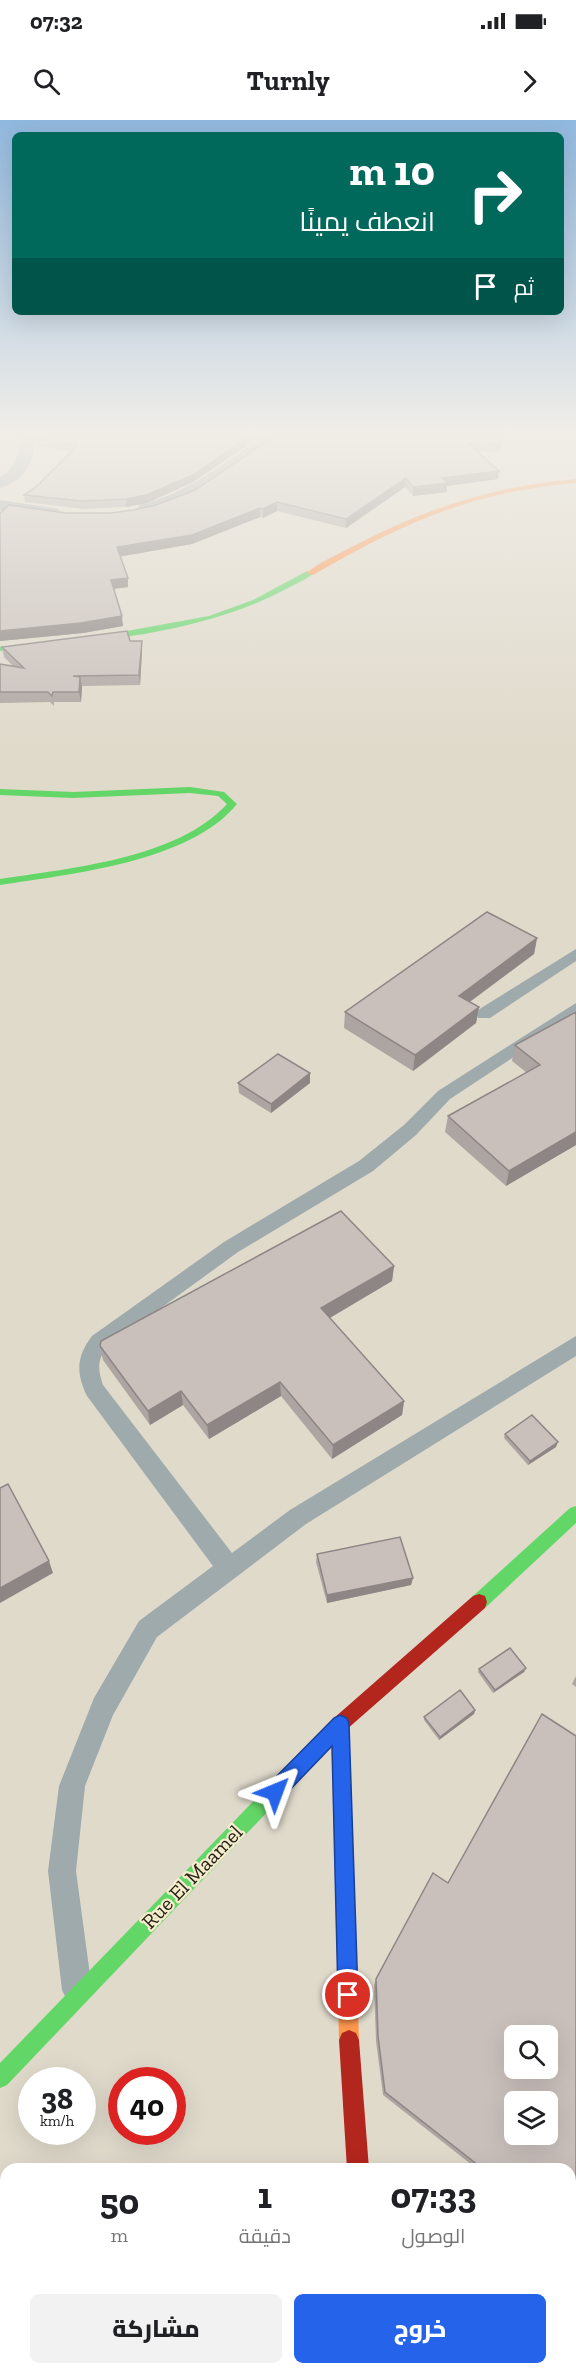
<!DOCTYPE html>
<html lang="ar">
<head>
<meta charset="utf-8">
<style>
	:root { --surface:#fff; --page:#f2f2f2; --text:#202124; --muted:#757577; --accent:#2563eb }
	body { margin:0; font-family:"Zilla Slab",Cairo,serif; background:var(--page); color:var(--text); direction:rtl; height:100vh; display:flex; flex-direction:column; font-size:22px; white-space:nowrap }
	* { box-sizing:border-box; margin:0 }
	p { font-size:20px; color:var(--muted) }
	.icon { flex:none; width:33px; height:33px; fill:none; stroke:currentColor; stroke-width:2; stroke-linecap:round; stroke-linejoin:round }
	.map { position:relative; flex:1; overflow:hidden; direction:ltr }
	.drawer { position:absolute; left:0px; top:2043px; width:576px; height:212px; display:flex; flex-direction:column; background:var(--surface); border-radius:18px 18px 0 0; box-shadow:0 6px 24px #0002; direction:rtl }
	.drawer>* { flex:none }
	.banner { position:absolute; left:12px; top:12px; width:552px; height:183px; border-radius:9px; box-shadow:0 6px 24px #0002; direction:rtl; background:#00695c; color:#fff; overflow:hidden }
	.tools { position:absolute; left:504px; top:1905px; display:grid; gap:12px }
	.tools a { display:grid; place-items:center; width:54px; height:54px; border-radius:9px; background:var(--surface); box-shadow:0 6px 24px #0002; font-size:30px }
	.speed { position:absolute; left:18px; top:1947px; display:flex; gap:12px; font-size:30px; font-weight:700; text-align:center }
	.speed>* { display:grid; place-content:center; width:78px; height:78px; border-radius:50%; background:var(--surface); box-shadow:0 6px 24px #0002; line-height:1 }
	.speed small { font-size:15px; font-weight:400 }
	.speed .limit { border:9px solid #d22; background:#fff; color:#111 }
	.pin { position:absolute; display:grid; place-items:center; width:51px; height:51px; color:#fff; margin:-26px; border:3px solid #fff; border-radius:50%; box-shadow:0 2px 6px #0007 }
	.me { position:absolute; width:66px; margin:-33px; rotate:44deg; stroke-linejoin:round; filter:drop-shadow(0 0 4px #0008) }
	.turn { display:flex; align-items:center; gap:21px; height:126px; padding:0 30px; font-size:27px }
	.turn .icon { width:78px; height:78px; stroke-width:2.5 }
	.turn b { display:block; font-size:42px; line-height:51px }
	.then { display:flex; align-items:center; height:57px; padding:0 30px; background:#0003; gap:12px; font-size:22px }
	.eta { display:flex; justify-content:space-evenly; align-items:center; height:102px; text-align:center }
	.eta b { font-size:36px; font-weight:800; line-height:42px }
	.primary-button { display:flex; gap:12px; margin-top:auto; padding:12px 30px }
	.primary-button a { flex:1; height:69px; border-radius:9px; background:var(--accent); color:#fff; font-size:24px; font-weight:800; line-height:69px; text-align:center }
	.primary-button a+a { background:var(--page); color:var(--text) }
	.status { display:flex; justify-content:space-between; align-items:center; height:42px; padding:0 30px; background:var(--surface); direction:ltr }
	.status svg { height:16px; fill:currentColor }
	header { display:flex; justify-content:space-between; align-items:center; height:78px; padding:0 30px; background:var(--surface); font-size:27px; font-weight:800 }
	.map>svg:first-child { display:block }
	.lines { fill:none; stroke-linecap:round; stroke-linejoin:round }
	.lane { fill:#9faaac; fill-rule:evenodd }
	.street { fill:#9faaac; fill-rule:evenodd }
	.fast { fill:#63d668; fill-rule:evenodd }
	.slow { fill:#ff974d; fill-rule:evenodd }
	.jam { fill:#b3261e; fill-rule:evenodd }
	.wall { fill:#ada5a2 }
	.shaded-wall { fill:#8d8684 }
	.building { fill:#c9c0bc; stroke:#8d8684; stroke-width:1.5; fill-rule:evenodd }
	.route { fill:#2563eb; stroke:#184099; stroke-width:1.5 }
	.labels { text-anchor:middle; stroke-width:4.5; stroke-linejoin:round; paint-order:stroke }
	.near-street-label { font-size:21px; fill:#231f14; stroke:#f6ecce }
</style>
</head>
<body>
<div class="status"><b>07:32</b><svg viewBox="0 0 49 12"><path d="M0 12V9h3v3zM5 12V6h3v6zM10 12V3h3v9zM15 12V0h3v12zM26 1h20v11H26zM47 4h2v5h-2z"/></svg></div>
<header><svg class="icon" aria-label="forward" viewBox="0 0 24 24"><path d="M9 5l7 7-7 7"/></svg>Turnly<svg class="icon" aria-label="search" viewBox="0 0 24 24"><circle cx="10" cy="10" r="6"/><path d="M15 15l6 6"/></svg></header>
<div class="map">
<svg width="576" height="2254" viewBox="0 0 576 2254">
	<rect width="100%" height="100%" fill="#e0dacb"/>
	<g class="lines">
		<!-- lane -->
		<g class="lane">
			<path d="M576,829V841L490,898H478L476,894L478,890Z"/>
			<path d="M576,883V896L450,979L416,1015L373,1051L238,1132L106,1228C97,1241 98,1250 103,1265L232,1433L290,1390L576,1216V1236L306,1404L157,1517L113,1595L85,1666L76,1751L92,1870L87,1880L77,1885L67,1880L62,1870L48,1751L59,1666L94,1578L139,1501L213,1446L87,1276C76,1253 76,1237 92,1216L224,1122L359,1041L404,1005L438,971Z"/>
		</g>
		<!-- street -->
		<g class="street">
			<path d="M21,311H37C35,337 28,361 0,368V357C18,347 20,330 21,311Z"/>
			<path d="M271,311H289C281,320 268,327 259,334C234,352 170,400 139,393L137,389L139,385C190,373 228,340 271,311Z"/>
			<path d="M0,380L52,388L58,389L61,393L58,397L52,398L0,390Z"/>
			<path d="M376,2248H433L436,2254H378Z"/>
		</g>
		<!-- fast -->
		<g class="fast">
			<path d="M307,451L314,453C306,460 295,464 286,469C203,514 93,522 0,531V527L83,519L209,496L253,480Z"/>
			<path d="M190,667L224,672L237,684C190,742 71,754 0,765V759C70,748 177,739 227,684L218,676L190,673L73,678L0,675V669L73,672Z"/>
			<path d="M576,1386V1403L485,1488L479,1490L473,1488L471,1482L473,1476L570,1388Z"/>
			<path d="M309,1627L315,1630L318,1636L315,1642L7,1965L0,1968V1943L303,1630Z"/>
		</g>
		<!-- slow -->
		<g class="slow">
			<path d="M576,359V363C471,372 403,403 313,455L306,453C320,442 338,434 354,426C426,388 494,366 576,359Z"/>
			<path d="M340,1595L346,1598L349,1604L359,1920L356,1927L349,1930L342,1927L339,1920L331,1604L334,1598Z"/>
		</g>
		<!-- jam -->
		<g class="jam">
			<path d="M479,1474L485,1476L487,1482L485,1488L346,1610L315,1642L309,1645L303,1642L300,1636L303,1630L334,1598L473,1476Z"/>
			<path d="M349,1910L356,1913L359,1920L369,2049H347L339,1920L342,1913Z"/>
		</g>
	</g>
	<!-- wall -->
	<g class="wall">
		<path d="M37,311H265V313L193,362L147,383L126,387L84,389L25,382L24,375L35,368L72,332L37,326L36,319Z"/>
		<path d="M282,311L500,324L499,332L477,331L498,359L447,366V372L413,376L405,367L346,408L277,391L263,398L260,397L192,424L120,436L128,467L114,469L123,506L83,513L0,521V393H111L133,390L156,385L195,370Z"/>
		<path d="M130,521L142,531L140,565L82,566L81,582H54V586L50,582L0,583V544L13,546L4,537L2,527Z"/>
		<path d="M537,818L534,834L470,882L479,887L476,903L413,951L344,908L345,892Z"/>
		<path d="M576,892V1025L506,1066L445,1012L448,996L527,953L512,941L515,925Z"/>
		<path d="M310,953V963L271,993L239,973L238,963Z"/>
		<path d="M394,1146L392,1161L330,1198L404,1281L402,1295L332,1339L281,1276L209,1319L183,1285L150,1305L103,1240L100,1226Z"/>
		<path d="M505,1314L556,1327L528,1345L504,1318Z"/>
		<path d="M317,1434L413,1458L411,1465L327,1483L316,1442Z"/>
		<path d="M526,1548L524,1552L493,1573L478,1552L479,1549Z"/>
		<path d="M576,1556V1567L572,1564Z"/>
		<path d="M475,1590L474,1594L439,1620L424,1600V1597Z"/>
		<path d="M576,1616V2125H573L570,2122V2049H477L383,1975L376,1921L374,1865L376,1859L448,1763Z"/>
	</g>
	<!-- shaded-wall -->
	<g class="shaded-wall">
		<path d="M256,311H265V313L193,362L147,383L126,387V379Z"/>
		<path d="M499,351L498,359L447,366V372L413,376V367L442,358Z"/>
		<path d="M406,358L405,367L346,408V399Z"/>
		<path d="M277,382V391L263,398V389Z"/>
		<path d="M260,388V397L192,424L118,437L117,427Z"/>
		<path d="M128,458V467L112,469L111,460Z"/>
		<path d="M122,496L123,506L83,513L0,521V511Z"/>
		<path d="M142,521V531L140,565L139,555Z"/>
		<path d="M80,557L82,567L81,582L79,572Z"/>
		<path d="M537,818L534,834L457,891L459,876Z"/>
		<path d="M479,887L476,903L413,951L415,935Z"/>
		<path d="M310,953V963L271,993V984Z"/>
		<path d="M576,1012V1025L506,1066L509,1051Z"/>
		<path d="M394,1146L392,1161L321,1203V1188Z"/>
		<path d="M280,1262L281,1276L209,1319L207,1305Z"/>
		<path d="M181,1271L183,1285L150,1305L148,1291Z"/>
		<path d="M404,1281L402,1295L332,1339L333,1325Z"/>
		<path d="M558,1322L556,1327L528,1345L530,1341Z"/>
		<path d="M49,1441L53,1453L0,1483V1468Z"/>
		<path d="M413,1458L411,1465L327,1483V1475Z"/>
		<path d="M526,1548L524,1552L493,1573L495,1570Z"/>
		<path d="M475,1590L474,1594L439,1620L440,1617Z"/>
	</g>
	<!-- building -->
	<g class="building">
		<path d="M37,311H256L193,355L146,375L126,379L83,381L24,375L35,368L78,325L36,319Z"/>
		<path d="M282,311H498L500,324L468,323L499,351L442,358L448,363L413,367L406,358L346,399L277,382L263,389L260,388L192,415L117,427L128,458L111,460L122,496L81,503L0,511V393L9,385L66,393H111L133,390L156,385L195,370Z"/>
		<path d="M127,511L130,521H142L139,555L73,556L80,557L79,572H53L52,576L48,572H0V544L24,548L2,527Z"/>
		<path d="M487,792L537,818L459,876L479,887L415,935L345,892Z"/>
		<path d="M576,892V1012L509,1051L448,996L540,945L515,925Z"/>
		<path d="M278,934L310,953L271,984L238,963Z"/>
		<path d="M341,1091L394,1146L321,1188L404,1281L333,1325L280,1262L207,1305L181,1271L148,1291L100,1226L101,1221Z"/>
		<path d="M532,1295L558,1322L530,1341L505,1314Z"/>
		<path d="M8,1364L49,1441L0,1468V1368Z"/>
		<path d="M400,1417L413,1458L327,1475L317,1434Z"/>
		<path d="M510,1528L526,1548L495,1570L479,1549Z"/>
		<path d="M460,1570L475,1590L440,1617L424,1597Z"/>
		<path d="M542,1594L576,1616V2122L570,2117V2049H483L385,1972L378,1916L376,1859L433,1753L448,1763ZM514,1916H548V1948H514ZM514,1982H548V2014H514Z"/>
	</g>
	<!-- sky -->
	<linearGradient id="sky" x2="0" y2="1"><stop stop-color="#91b8de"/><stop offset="0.5" stop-color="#f1eee8"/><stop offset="1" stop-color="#f1eee8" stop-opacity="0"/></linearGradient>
	<rect width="576" height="627" fill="url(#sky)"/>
	<!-- route -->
	<path class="route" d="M340,1595L347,1598L349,1604L358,1875L355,1882L348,1885L340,1882L338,1875L332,1626L281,1679L275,1681L268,1679L266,1672L268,1665L334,1598Z"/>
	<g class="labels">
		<!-- near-street labels -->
		<g class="near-street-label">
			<text transform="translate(192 1757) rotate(-46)" y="7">Rue El Maamel</text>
		</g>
	</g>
</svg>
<div class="tools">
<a><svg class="icon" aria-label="search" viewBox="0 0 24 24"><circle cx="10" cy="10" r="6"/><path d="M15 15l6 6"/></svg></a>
<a><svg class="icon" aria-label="layers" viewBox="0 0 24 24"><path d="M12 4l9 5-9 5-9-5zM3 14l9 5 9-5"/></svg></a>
</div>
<div class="speed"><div>38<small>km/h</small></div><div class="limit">40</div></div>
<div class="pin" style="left:348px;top:1875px;background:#d93025"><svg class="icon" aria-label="arrive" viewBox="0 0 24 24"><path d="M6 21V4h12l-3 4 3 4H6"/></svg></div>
<svg class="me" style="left:275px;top:1672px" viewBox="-20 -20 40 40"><path d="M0-17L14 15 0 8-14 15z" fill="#2563eb" stroke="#fff" stroke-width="4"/></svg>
<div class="banner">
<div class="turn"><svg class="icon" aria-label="right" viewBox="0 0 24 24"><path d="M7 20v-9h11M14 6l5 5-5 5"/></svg><div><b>10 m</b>انعطف يمينًا</div></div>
<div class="then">ثم<svg class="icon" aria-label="arrive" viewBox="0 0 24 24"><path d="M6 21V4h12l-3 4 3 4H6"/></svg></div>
</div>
<section class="drawer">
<div class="eta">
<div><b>07:33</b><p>الوصول</p></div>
<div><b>1</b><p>دقيقة</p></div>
<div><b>50</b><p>m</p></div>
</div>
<div class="primary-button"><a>خروج</a><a>مشاركة</a></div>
</section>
</div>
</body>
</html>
